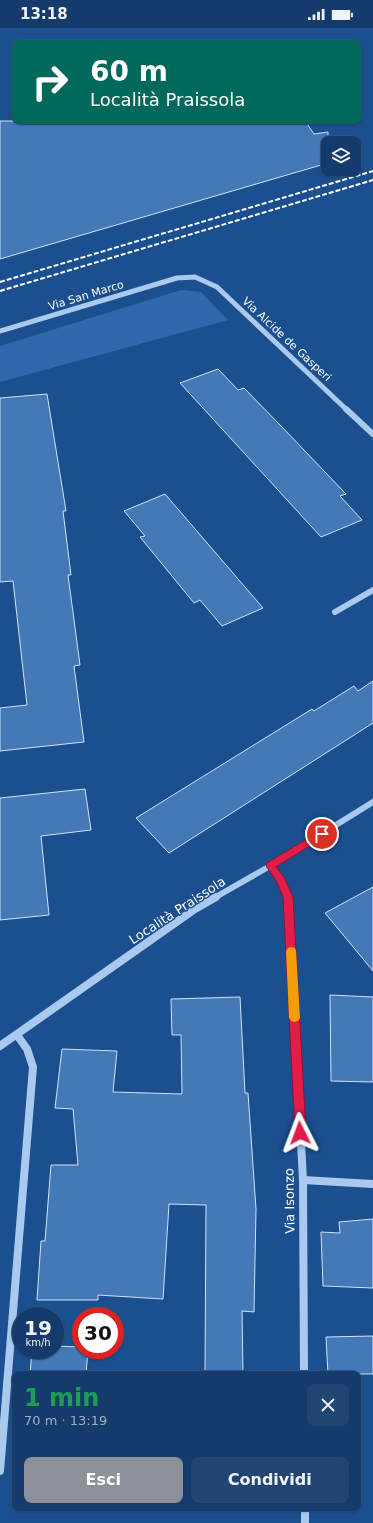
<!DOCTYPE html>
<html lang="it">
<head>
<meta charset="utf-8">
<style>
	:root { --surface:#143b6b; --page:#214673; --text:#f1f3f6; --muted:#9dadc1; --line:#33557e; --accent:#8c9099 }
	body { margin:0; font-family:"DejaVu Sans",sans-serif; background:var(--page); color:var(--text); height:100vh; display:flex; flex-direction:column; font-size:15px; white-space:nowrap }
	* { box-sizing:border-box; margin:0 }
	p { font-size:13px; color:var(--muted) }
	.icon { flex:none; width:22px; height:22px; fill:none; stroke:currentColor; stroke-width:2; stroke-linecap:round; stroke-linejoin:round }
	.map { position:relative; flex:1; overflow:hidden }
	.side { position:absolute; left:12px; top:1343px; width:349px; height:140px; display:flex; flex-direction:column; background:var(--surface); border-radius:8px; box-shadow:0 1px 3px #0004,0 0 0 1px var(--line) }
	.side>* { flex:none }
	.banner { position:absolute; left:12px; top:12px; width:349px; height:84px; border-radius:8px; box-shadow:0 1px 3px #0004,0 0 0 1px var(--line); background:#00695c; color:#fff; overflow:hidden }
	.fabs { position:absolute; left:321px; top:108px; display:grid; gap:8px }
	.fabs a { display:grid; place-items:center; width:40px; height:40px; border-radius:8px; background:var(--surface); box-shadow:0 1px 3px #0004,0 0 0 1px var(--line); font-size:20px }
	.speed { position:absolute; left:12px; top:1279px; display:flex; gap:8px; font-size:20px; font-weight:700; text-align:center }
	.speed>* { display:grid; place-content:center; width:52px; height:52px; border-radius:50%; background:var(--surface); box-shadow:0 1px 3px #0004,0 0 0 1px var(--line); line-height:1 }
	.speed small { font-size:10px; font-weight:400 }
	.speed .limit { border:6px solid #d22; background:#fff; color:#111 }
	.pin { position:absolute; display:grid; place-items:center; width:34px; height:34px; color:#fff; margin:-17px; border:2px solid #fff; border-radius:50%; box-shadow:0 1px 4px #0007 }
	.me { position:absolute; width:44px; margin:-22px; rotate:357deg; stroke-linejoin:round; filter:drop-shadow(0 0 3px #0008) }
	.turn { display:flex; align-items:center; gap:14px; height:84px; padding:0 12px; font-size:18px }
	.turn .icon { width:52px; height:52px; stroke-width:2.5 }
	.turn b { display:block; font-size:28px; line-height:34px }
	.round { display:grid; place-items:center; flex:none; width:42px; height:42px; border-radius:8px; background:var(--page) }
	.headline { display:flex; align-items:center; justify-content:space-between; height:68px; padding:0 12px }
	h1 { font-size:24px; font-weight:700; line-height:30px; color:#1e9e55 }
	.button { display:flex; gap:8px; margin-top:auto; padding:8px 12px }
	.button a { flex:1; height:46px; border-radius:8px; background:var(--accent); color:#fff; font-size:16px; font-weight:700; line-height:46px; text-align:center }
	.button a+a { background:var(--page); color:var(--text) }
	.status { display:flex; justify-content:space-between; align-items:center; height:28px; padding:0 20px; background:var(--surface); direction:ltr }
	.status svg { height:11px; fill:currentColor }
	.map>svg:first-child { display:block }
	.green { fill:#2e69ad }
	.building { fill:#4478b7; stroke:#cfe3fa }
	.lines { fill:none; stroke-linecap:round; stroke-linejoin:round }
	.minor-far2 { stroke:#a9c9ee; stroke-width:5 }
	.minor-far1 { stroke:#a9c9ee; stroke-width:6 }
	.minor { stroke:#a9c9ee; stroke-width:8 }
	.rail { stroke:#fff; stroke-width:2; stroke-dasharray:5 2; stroke-linecap:butt }
	.route { fill:#e11d48; stroke:#92132f }
	.slow { fill:#f59e0b }
	.labels { text-anchor:middle; stroke-width:3; stroke-linejoin:round; paint-order:stroke }
	.far-street-label { font-size:11px; fill:#fff; stroke:#1b4f8f }
	.street-label { font-size:13px; fill:#fff; stroke:#1b4f8f }
</style>
</head>
<body>
<div class="status"><b>13:18</b><svg viewBox="0 0 49 12"><path d="M0 12V9h3v3zM5 12V6h3v6zM10 12V3h3v9zM15 12V0h3v12zM26 1h20v11H26zM47 4h2v5h-2z"/></svg></div>
<div class="map">
<svg width="373" height="1495" viewBox="0 0 373 1495">
	<rect width="100%" height="100%" fill="#1b4f8f"/>
	<!-- green -->
	<path class="green" d="M181,262L201,264L228,292L0,354V318Z"/>
	<!-- building -->
	<g class="building">
		<path d="M0,93H305L314,106L328,104V135L0,231Z"/>
		<path d="M218,341L238,362L244,360L282,399L346,466L340,468L362,492L321,509L180,355Z"/>
		<path d="M47,366L66,483H63L71,547H68L80,637L74,638L84,714L0,723V680L27,677L13,553L0,554V370Z"/>
		<path d="M165,466L263,580L222,598L200,572L194,575L140,509L145,508L124,483Z"/>
		<path d="M373,653V695L169,825L136,790L312,681L314,683L354,658L358,663Z"/>
		<path d="M85,761L91,802L41,808L49,887L0,892V770Z"/>
		<path d="M373,859V943L325,885Z"/>
		<path d="M330,967L373,969V1054L331,1053Z"/>
		<path d="M240,969L245,1065H248L256,1181L254,1284L242,1283L243,1346H205L206,1177L169,1176L163,1271L98,1267V1272H37L41,1213H45L51,1137H78L73,1081L55,1080L62,1021L117,1023L113,1064L182,1066L181,1007H172L171,971Z"/>
		<path d="M373,1191V1260L323,1258L321,1204L340,1205L339,1194Z"/>
		<path d="M373,1308V1346H328L326,1309Z"/>
		<path d="M55,1318L81,1319V1322H88L86,1346H30L32,1322H55Z"/>
	</g>
	<g class="lines">
		<!-- minor-far2 -->
		<path class="minor-far2" d="M0,303L177,250L195,249L217,259L347,382"/>
		<!-- minor-far1 -->
		<g class="minor-far1">
			<path d="M346,381L373,406"/>
			<path d="M335,584L373,562"/>
			<path d="M270,838L281,852L288,870"/>
			<path d="M214,870L270,838L373,774"/>
		</g>
		<!-- minor -->
		<g class="minor">
			<path d="M288,869L303,1152L304,1346"/>
			<path d="M0,1018L195,881L216,869"/>
			<path d="M303,1152L373,1156"/>
			<path d="M0,1443L33,1039L27,1021L17,1007"/>
			<path d="M305,1480V1495"/>
		</g>
		<!-- rail -->
		<g class="rail">
			<path d="M0,254L373,143"/>
			<path d="M0,263L373,152"/>
		</g>
	</g>
	<!-- route -->
	<path class="route" d="M322,802L325,803L326,806L325,808L276,839L284,849L293,869L306,1105L304,1108L300,1110L296,1108L295,1105L283,869L277,854L266,838L267,835Z"/>
	<!-- slow -->
	<path class="slow" d="M291,919L295,920L296,923L300,990L298,993L294,994L291,993L289,990L286,923L288,920Z"/>
	<g class="labels">
		<!-- far-street labels -->
		<g class="far-street-label">
			<text transform="translate(86 267) rotate(-17)" y="4">Via San Marco</text>
			<text transform="translate(287 311) rotate(43)" y="4">Via Alcide de Gasperi</text>
		</g>
		<!-- street labels -->
		<g class="street-label">
			<text transform="translate(177 882) rotate(-33)" y="5">Località Praissola</text>
			<text transform="translate(289 1173) rotate(-91)" y="5">Via Isonzo</text>
		</g>
	</g>
</svg>
<div class="fabs">
<a><svg class="icon" aria-label="layers" viewBox="0 0 24 24"><path d="M12 4l9 5-9 5-9-5zM3 14l9 5 9-5"/></svg></a>
</div>
<div class="speed"><div>19<small>km/h</small></div><div class="limit">30</div></div>
<div class="pin" style="left:322px;top:806px;background:#d93025"><svg class="icon" aria-label="arrive" viewBox="0 0 24 24"><path d="M6 21V4h12l-3 4 3 4H6"/></svg></div>
<svg class="me" style="left:300px;top:1105px" viewBox="-20 -20 40 40"><path d="M0-17L14 15 0 8-14 15z" fill="#e11d48" stroke="#fff" stroke-width="4"/></svg>
<div class="banner">
<div class="turn"><svg class="icon" aria-label="right" viewBox="0 0 24 24"><path d="M7 20v-9h11M14 6l5 5-5 5"/></svg><div><b>60 m</b>Località Praissola</div></div>
</div>
<section class="side">
<div class="headline"><div><h1>1 min</h1><p>70 m · 13:19</p></div><a class="round"><svg class="icon" aria-label="close" viewBox="0 0 24 24"><path d="M6 6l12 12M18 6L6 18"/></svg></a></div>
<div class="button"><a>Esci</a><a>Condividi</a></div>
</section>
</div>
</body>
</html>
